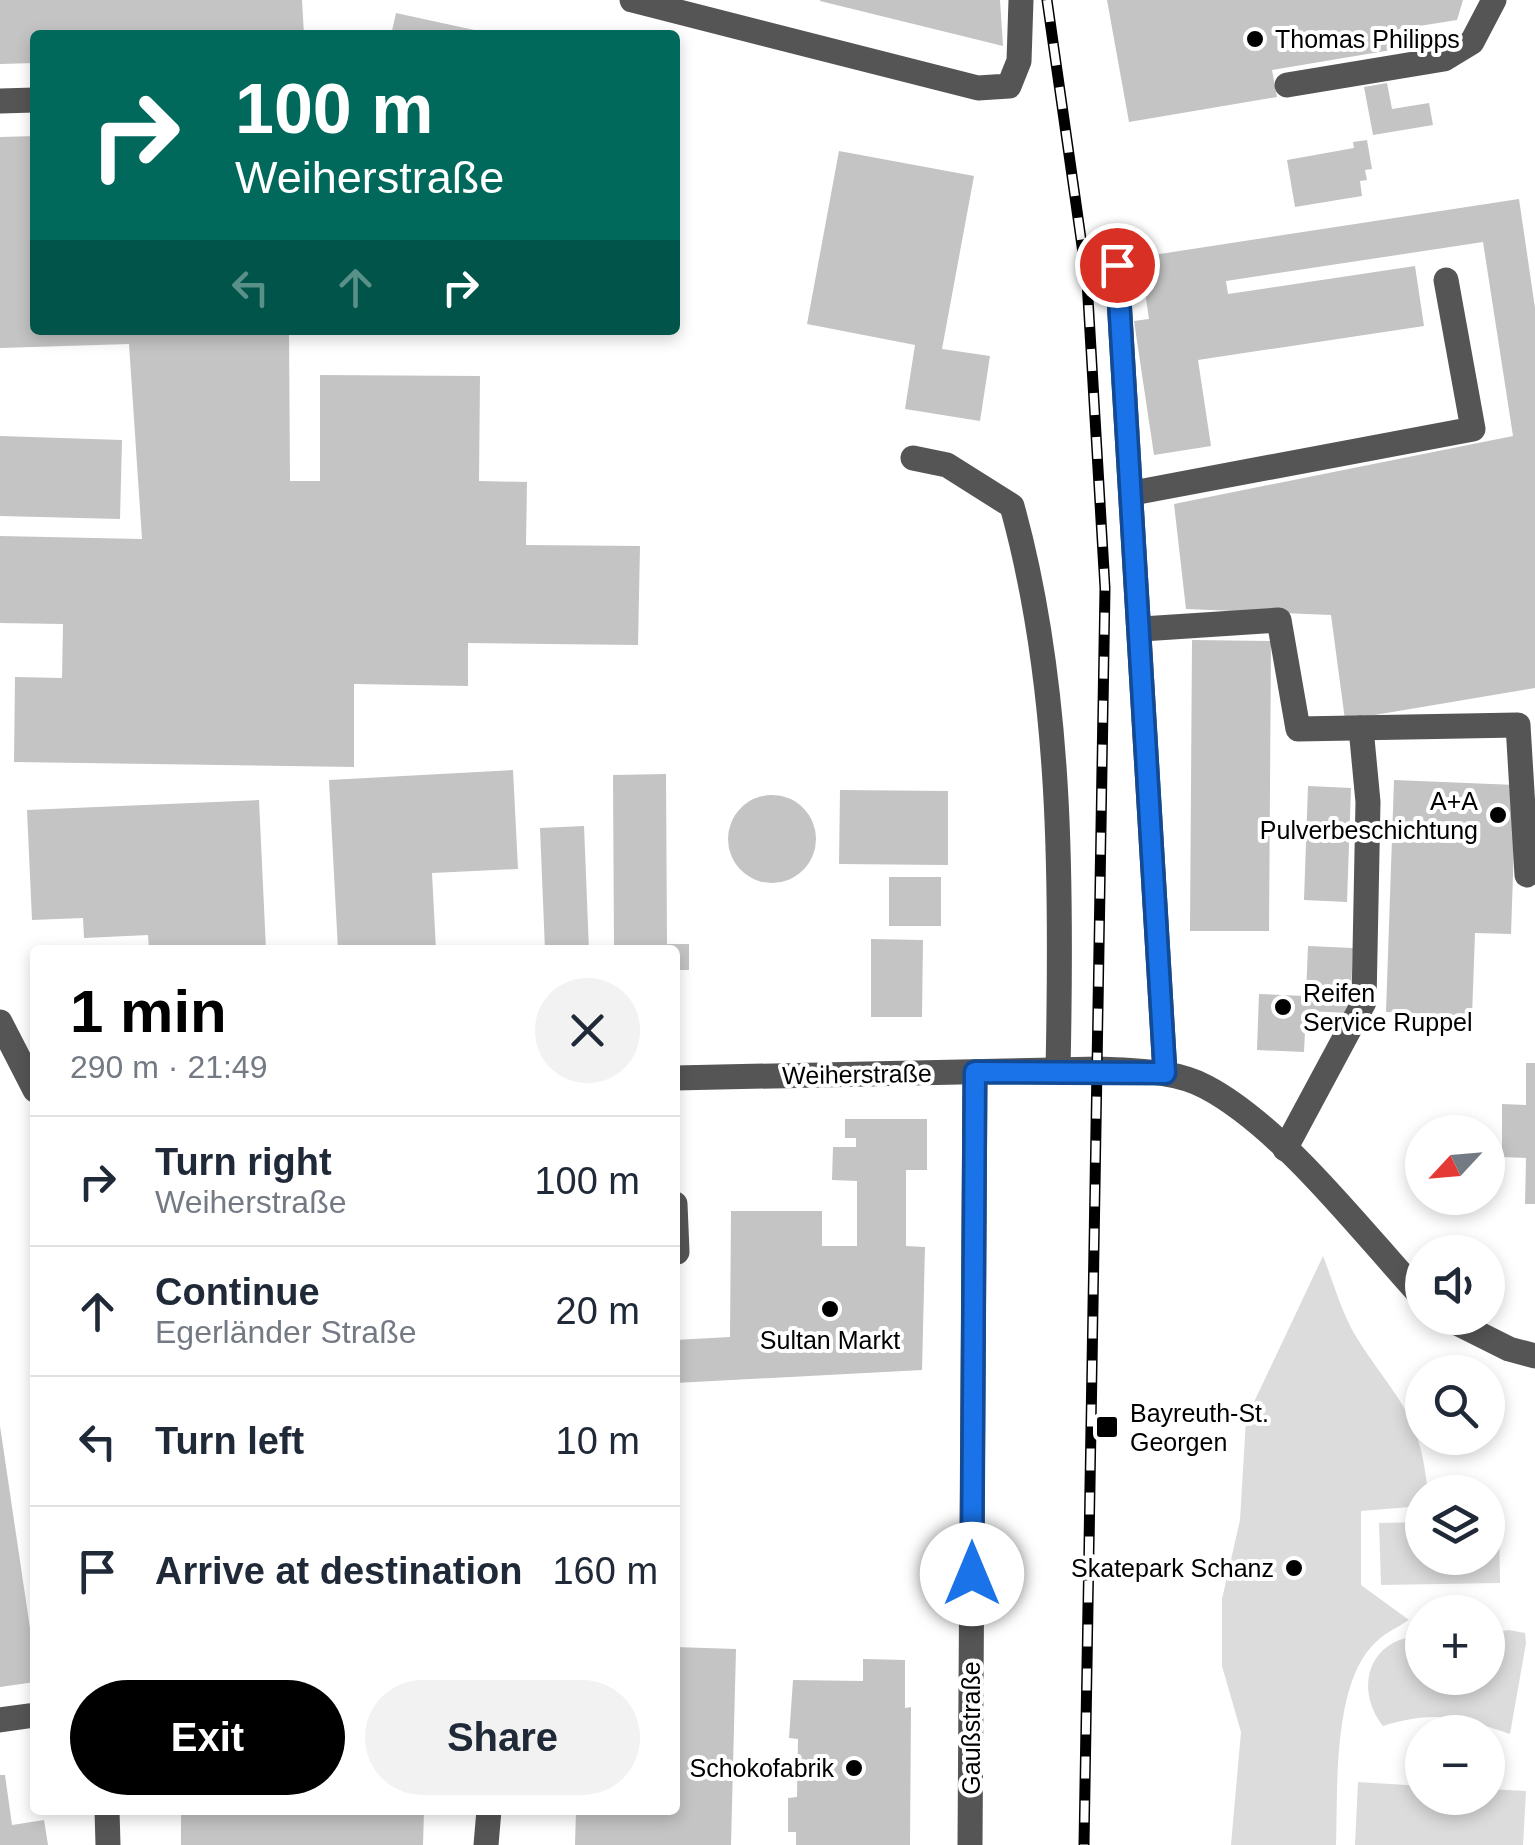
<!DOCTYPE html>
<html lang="en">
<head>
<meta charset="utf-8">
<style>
	:root { --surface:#fff; --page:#f2f2f3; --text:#1f2937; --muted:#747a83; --line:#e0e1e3; --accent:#000 }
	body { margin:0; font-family:Arial,sans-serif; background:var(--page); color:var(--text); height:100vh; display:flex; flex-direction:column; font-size:38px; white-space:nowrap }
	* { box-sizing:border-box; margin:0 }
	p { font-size:32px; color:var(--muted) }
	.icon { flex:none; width:55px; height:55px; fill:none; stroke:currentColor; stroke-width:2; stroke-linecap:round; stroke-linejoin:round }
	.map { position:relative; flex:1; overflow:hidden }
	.sheet { position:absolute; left:30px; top:945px; width:650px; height:870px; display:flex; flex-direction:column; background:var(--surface); border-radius:10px; box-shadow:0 5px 15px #0003 }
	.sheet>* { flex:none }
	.hud { position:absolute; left:30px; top:30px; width:650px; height:305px; border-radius:10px; box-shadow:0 5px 15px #0003; background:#00695c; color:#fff; overflow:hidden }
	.needle { width:65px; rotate:244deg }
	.tools { position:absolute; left:1405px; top:1115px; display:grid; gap:20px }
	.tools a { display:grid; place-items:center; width:100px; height:100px; border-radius:50%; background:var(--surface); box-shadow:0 5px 15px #0003; font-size:50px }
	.pin { position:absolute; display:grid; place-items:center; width:85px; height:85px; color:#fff; margin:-42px; border:5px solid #fff; border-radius:50%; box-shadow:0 2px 10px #0007 }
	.me { position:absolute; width:110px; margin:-55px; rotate:0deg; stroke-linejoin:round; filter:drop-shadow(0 0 8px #0008) }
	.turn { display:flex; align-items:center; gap:35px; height:210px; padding:0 40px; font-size:45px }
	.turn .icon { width:130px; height:130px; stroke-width:2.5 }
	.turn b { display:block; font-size:70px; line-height:85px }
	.lanes { display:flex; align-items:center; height:95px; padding:0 40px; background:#0003; justify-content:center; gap:50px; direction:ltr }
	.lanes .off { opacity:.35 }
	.round { display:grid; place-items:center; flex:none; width:105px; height:105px; border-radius:52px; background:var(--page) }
	.overview { display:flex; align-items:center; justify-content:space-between; height:170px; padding:0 40px }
	h1 { font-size:60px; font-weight:600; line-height:75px; color:var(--accent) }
	.button { display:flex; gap:20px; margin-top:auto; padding:20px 40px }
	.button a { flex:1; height:115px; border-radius:60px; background:var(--accent); color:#fff; font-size:40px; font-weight:600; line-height:115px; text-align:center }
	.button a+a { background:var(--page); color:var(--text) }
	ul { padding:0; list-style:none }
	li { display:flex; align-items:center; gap:30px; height:130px; padding:0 40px; border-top:2px solid var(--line) }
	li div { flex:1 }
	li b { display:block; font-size:38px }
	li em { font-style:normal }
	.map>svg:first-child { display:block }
	.green { fill:#dcdcdc }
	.building { fill:#c4c4c4 }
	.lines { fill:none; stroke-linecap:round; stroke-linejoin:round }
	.minor { stroke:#555; stroke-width:25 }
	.rail-casing { stroke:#000; stroke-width:11 }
	.rail { stroke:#fff; stroke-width:8; stroke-dasharray:22; stroke-linecap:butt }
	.route-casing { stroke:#114b97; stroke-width:25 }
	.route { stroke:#1a73e8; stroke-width:18 }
	.poi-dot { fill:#000; stroke:#fff; stroke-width:4 }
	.labels { text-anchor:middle; stroke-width:8; stroke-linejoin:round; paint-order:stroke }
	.poi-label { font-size:25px; fill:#000; stroke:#fff; text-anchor:start }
	.street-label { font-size:25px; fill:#000; stroke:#fff }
</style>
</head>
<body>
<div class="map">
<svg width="1535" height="1845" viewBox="0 0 1535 1845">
	<rect width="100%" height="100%" fill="#fff"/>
	<!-- green -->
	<g class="green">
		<path d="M1323,1256C1333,1281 1341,1311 1355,1335C1395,1399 1420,1410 1428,1492H1422V1506L1361,1511V1585L1409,1620C1398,1627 1385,1633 1376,1642C1332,1682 1338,1790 1336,1845H1231L1241,1732L1222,1666V1599L1240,1520L1246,1419Z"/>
		<path d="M1488,1521H1499L1500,1583L1381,1585L1379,1523L1422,1522V1558H1488Z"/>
		<path d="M1509,1630L1525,1633L1526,1643L1510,1734C1461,1717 1433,1710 1383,1726C1353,1687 1370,1637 1422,1636V1678H1488V1633Z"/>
		<path d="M1358,1782L1422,1786V1798H1488V1789L1526,1791L1523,1845H1355Z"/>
	</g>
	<!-- building -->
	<g class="building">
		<path d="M0,0H302L304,35H35V63L0,64Z"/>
		<path d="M820,0H1000L1003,46L820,1Z"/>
		<path d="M1107,0H1463L1457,20L1394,30L1397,49L1272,70L1277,97L1129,122Z"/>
		<path d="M396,13L488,33L487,35H391Z"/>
		<path d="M1387,83L1392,109L1429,103L1433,125L1373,135L1364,87Z"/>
		<path d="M35,136V330H289L290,481H320V375L480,376L479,481L527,482L526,545L640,546L638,645L468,643V686L354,684V767L14,762L15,677L62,678L63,624L0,623V536L142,539L129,344L0,348V137Z"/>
		<path d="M1367,140L1372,169L1365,170L1367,180L1360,181L1362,196L1295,207L1287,160L1354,148L1353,142Z"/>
		<path d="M839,151L974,176L942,349L990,356L980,421L905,409L915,345L807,324Z"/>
		<path d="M1519,199L1535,308V688L1345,720L1331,615L1186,609L1174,504L1513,436L1483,242L1226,281L1228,294L1415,266L1424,326L1198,360L1211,446L1154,455L1134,321L1149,319L1140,257Z"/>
		<path d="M0,436L122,440L120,519L0,516Z"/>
		<path d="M1192,640L1271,641L1269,931H1190Z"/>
		<path d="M513,770L518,869L432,873L436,950H338L329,780Z"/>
		<path d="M666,774L667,944H689V970H675V950H614L613,775Z"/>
		<path d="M1394,780L1516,785L1511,934L1475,933L1472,1016L1386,1012Z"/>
		<path d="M1308,786L1351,788L1347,902L1304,900Z"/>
		<path d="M840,790L948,791V865L839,864Z"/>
		<circle cx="772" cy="839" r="44"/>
		<path d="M259,800L266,950H149L148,935L84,938L83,918L32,920L27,810Z"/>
		<path d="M584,826L589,950H545L540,828Z"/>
		<rect x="889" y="877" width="52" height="49"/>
		<path d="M871,939L923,940L922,1017H871Z"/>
		<path d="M1308,946L1353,948L1350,1013L1306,1011L1304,1052L1257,1050L1259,994L1306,996Z"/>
		<path d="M1526,1063H1535V1204H1525L1526,1158L1502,1157V1104L1526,1105Z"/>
		<path d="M845,1119H927V1170H906V1246L925,1247L922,1370L675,1383V1340L730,1337L731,1211H822V1246H857V1181L832,1180L833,1147H856V1138H845Z"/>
		<path d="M0,1426L35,1662V1682L0,1687Z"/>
		<path d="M675,1647L736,1649L731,1845H575L576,1810H675Z"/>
		<path d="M863,1659L905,1660V1708L911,1707L910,1845H796V1832H788V1798L797,1797L798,1739L789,1738L793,1680L863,1681Z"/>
		<path d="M0,1775H5L12,1825L44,1820L48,1845H0Z"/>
		<path d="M181,1810H424L423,1845H181Z"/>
	</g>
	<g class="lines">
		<!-- minor -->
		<g class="minor">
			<path d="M632,0L978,88L1009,86L1019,61L1021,0"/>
			<path d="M1287,85L1444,59L1472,42L1494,0"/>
			<path d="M0,101L35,100"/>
			<path d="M1117,265L1165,1073"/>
			<path d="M913,458L947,465L1012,506C1062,686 1062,884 1058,1070"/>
			<path d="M1133,493L1473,429L1446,280"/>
			<path d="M1142,629L1279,620L1298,729L1518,725L1527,875"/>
			<path d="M0,1022L35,1090"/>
			<path d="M675,1078L1100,1069C1135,1071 1174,1070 1206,1087C1282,1127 1363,1233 1422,1297"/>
			<path d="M1285,1149L1364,1002L1368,802L1361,728"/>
			<path d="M675,1204L677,1252"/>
			<path d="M1447,1318L1509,1349L1535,1356"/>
			<path d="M0,1720L35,1715"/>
			<path d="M107,1810L108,1845"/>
			<path d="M486,1845L489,1810"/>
			<path d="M970,1845L975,1072"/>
		</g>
		<defs>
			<path id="rail" d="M1047,0L1087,281L1105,588L1084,1845"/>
		</defs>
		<!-- rail casing -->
		<use href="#rail" class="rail-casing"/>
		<!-- rail -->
		<use href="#rail" class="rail"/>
	</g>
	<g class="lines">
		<defs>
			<path id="route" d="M972,1574L975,1072L1165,1073L1117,265"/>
		</defs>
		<!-- route casing -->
		<use href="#route" class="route-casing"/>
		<!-- route -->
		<use href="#route" class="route"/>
	</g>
	<!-- markers -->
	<g class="poi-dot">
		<circle cx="1255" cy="39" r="10"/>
		<circle cx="1498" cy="815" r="10"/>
		<circle cx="1283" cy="1007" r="10"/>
		<circle cx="830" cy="1309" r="10"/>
		<rect x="1095" y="1415" width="24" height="24" rx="5"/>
		<circle cx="1294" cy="1568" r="10"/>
		<circle cx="854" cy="1768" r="10"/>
	</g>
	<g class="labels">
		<!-- poi labels -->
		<g class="poi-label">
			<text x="1275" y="48">Thomas Philipps</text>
			<text x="1478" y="810" text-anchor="end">A+A<tspan x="1478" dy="29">Pulverbeschichtung</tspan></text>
			<text x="1303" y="1002">Reifen<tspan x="1303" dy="29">Service Ruppel</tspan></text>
			<text x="830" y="1349" text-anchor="middle">Sultan Markt</text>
			<text x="1130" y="1422">Bayreuth-St.<tspan x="1130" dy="29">Georgen</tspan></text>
			<text x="1274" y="1577" text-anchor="end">Skatepark Schanz</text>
			<text x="834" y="1777" text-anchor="end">Schokofabrik</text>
		</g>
		<!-- street labels -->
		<g class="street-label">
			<text transform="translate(857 1074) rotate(-1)" y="9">Weiherstraße</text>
			<text transform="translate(971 1728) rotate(-90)" y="9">Gaußstraße</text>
		</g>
	</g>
</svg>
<div class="tools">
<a><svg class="needle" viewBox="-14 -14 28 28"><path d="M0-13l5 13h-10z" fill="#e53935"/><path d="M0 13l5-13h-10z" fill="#747a83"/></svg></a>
<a><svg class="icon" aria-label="sound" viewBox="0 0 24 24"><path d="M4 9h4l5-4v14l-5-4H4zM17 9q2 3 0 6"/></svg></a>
<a><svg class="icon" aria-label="search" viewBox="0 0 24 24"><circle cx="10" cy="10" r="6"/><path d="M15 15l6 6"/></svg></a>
<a><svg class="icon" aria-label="layers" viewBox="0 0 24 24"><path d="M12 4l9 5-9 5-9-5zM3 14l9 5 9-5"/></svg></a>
<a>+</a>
<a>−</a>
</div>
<div class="pin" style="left:1117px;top:265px;background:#d93025"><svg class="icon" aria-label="arrive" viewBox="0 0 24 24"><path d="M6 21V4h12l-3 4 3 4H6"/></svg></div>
<svg class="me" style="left:972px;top:1574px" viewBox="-20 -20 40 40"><circle r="19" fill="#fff"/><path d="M0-13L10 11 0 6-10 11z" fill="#1a73e8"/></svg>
<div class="hud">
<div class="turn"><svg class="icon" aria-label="right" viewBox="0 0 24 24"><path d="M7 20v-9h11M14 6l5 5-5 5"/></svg><div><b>100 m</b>Weiherstraße</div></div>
<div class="lanes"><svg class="icon off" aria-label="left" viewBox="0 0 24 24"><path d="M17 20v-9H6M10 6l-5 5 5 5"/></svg><svg class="icon off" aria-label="ahead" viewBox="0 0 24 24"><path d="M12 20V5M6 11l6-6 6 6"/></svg><svg class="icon" aria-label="right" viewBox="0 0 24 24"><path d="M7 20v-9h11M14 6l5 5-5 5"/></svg></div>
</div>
<section class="sheet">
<div class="overview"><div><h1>1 min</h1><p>290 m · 21:49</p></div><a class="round"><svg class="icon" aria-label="close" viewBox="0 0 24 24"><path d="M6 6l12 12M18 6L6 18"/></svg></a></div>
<ul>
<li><svg class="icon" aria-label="right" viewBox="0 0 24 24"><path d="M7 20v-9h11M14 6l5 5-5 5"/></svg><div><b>Turn right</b><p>Weiherstraße</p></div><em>100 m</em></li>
<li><svg class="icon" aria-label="ahead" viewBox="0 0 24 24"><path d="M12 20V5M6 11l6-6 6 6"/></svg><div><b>Continue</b><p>Egerländer Straße</p></div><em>20 m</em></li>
<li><svg class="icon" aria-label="left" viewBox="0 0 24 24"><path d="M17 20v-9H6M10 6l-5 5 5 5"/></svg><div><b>Turn left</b></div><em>10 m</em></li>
<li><svg class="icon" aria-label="arrive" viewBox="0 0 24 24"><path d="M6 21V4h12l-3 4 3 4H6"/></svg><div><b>Arrive at destination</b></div><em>160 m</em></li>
</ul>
<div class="button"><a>Exit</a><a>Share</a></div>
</section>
</div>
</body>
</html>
